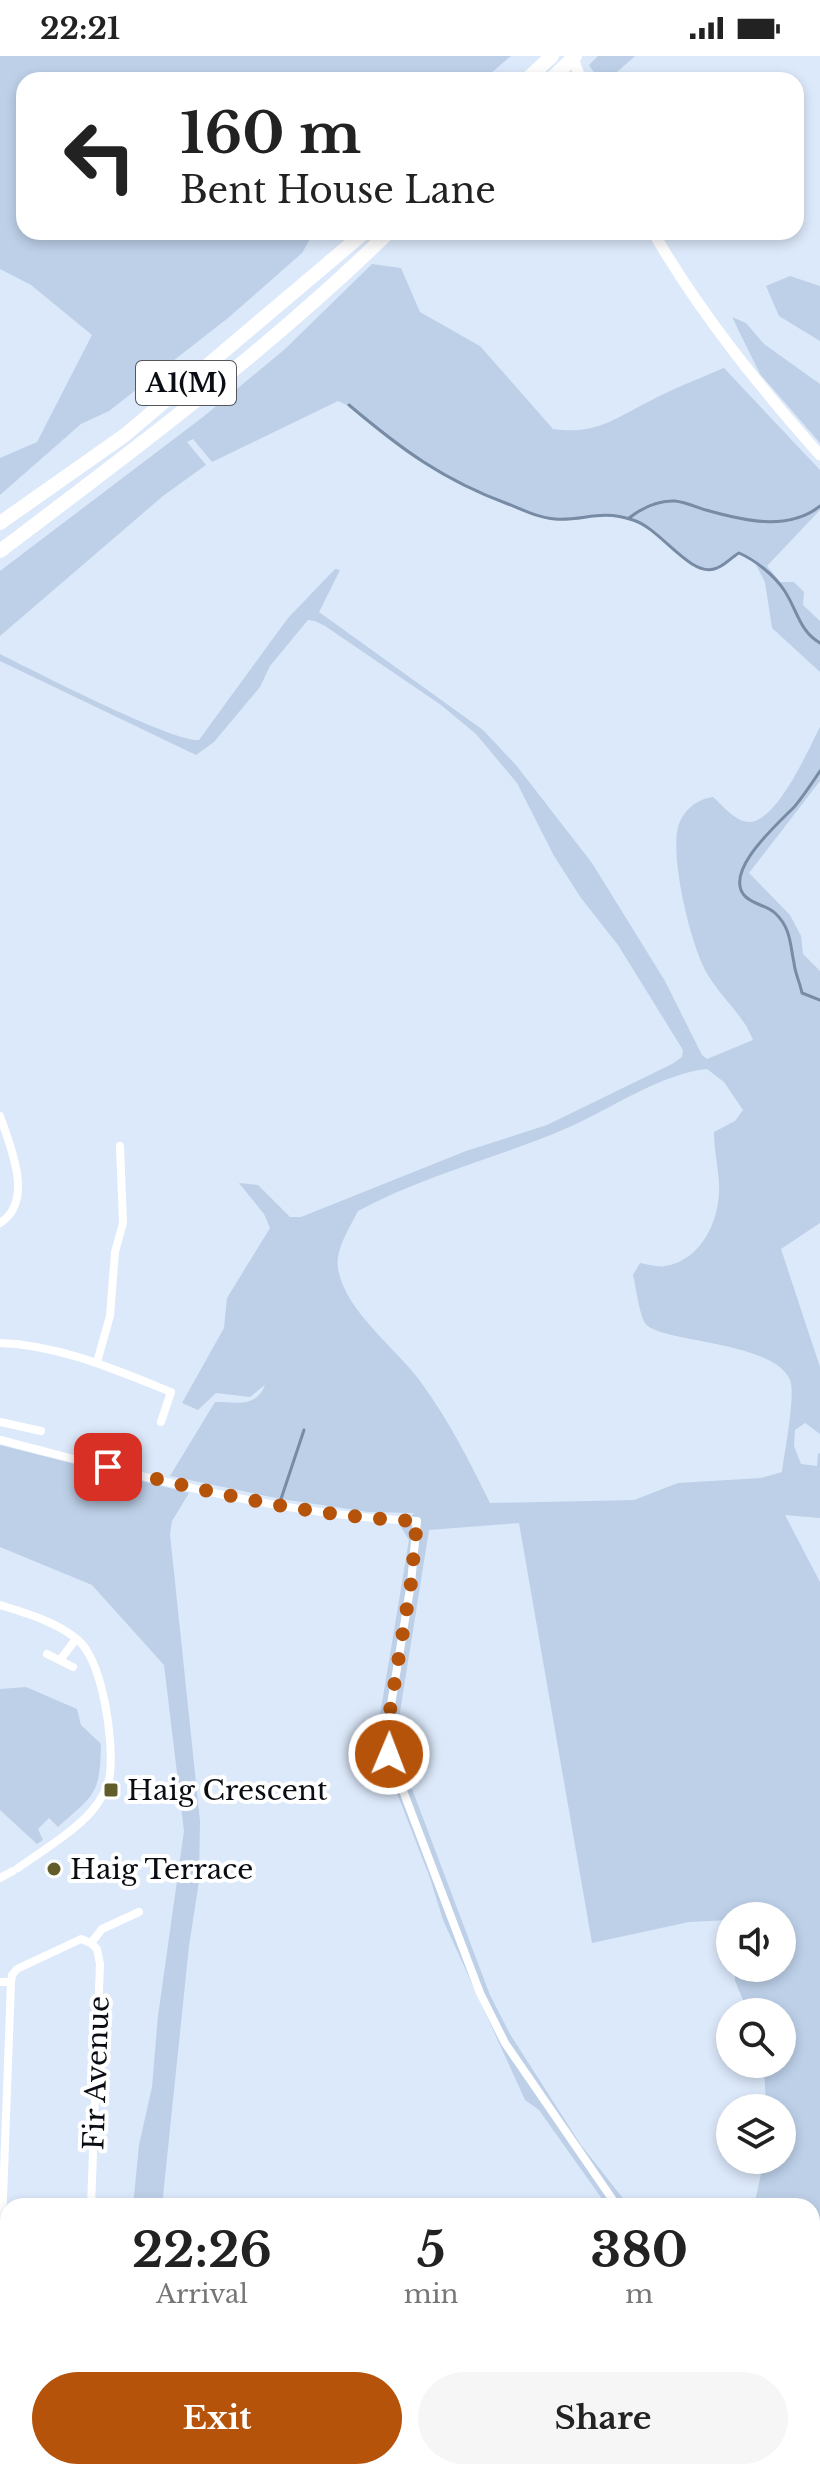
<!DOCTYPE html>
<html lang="en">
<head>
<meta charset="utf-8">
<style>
	:root { --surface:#fff; --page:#f6f6f6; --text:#222; --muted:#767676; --accent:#b45309 }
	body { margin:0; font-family:"Libre Baskerville",serif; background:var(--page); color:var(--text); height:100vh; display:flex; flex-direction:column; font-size:30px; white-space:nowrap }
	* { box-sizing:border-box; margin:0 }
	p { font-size:26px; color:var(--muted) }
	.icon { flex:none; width:44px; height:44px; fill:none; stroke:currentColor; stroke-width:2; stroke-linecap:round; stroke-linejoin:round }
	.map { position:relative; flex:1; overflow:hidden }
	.drawer { position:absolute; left:0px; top:2142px; width:820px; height:282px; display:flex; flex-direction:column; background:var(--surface); border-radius:24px 24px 0 0; box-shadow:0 4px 12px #0003 }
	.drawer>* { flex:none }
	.top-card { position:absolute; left:16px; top:16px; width:788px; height:168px; border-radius:24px; box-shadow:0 4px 12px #0003; background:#fff; color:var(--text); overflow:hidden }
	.controls { position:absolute; left:716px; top:1846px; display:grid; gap:16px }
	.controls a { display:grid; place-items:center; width:80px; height:80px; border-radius:50%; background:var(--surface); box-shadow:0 4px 12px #0003; font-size:40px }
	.pin { position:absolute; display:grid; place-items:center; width:68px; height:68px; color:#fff; margin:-34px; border-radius:16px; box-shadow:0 4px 12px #0006 }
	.me { position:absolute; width:88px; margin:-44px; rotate:1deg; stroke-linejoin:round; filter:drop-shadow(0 0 6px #0008) }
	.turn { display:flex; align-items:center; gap:28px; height:168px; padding:0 32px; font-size:36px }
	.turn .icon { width:104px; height:104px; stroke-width:2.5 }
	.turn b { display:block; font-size:56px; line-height:68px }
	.eta { display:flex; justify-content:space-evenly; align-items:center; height:136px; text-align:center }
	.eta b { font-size:48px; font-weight:700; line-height:56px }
	.action { display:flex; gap:16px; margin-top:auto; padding:16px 32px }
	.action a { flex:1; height:92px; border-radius:48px; background:var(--accent); color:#fff; font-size:32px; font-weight:700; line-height:92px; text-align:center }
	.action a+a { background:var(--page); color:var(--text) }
	.status { display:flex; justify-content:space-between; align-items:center; height:56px; padding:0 40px; background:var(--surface); direction:ltr }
	.status svg { height:22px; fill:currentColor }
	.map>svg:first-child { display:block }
	.built { fill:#cbddf5 }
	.green { fill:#bdd0e8; fill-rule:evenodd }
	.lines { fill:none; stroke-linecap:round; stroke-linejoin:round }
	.stream { stroke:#788ba4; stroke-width:3 }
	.street { stroke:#fff; stroke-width:8 }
	.secondary { stroke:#fff; stroke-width:11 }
	.highway { stroke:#fff; stroke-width:14 }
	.route { stroke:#b45309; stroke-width:14; stroke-dasharray:0 25.2 }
	.poi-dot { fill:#615c29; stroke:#fff; stroke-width:3 }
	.labels { text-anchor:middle; stroke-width:8; stroke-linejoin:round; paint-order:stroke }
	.shield { fill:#fff; stroke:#54565a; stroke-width:2 }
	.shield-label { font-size:26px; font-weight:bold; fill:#0a0e14 }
	.poi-label { font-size:28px; fill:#0a0e14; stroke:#fff; text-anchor:start }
	.street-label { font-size:28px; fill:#0a0e14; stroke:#fff }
</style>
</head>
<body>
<div class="status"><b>22:21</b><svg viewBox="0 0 49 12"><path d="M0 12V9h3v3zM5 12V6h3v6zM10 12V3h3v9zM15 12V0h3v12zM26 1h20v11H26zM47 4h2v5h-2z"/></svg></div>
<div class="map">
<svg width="820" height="2423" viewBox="0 0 820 2423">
	<rect width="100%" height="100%" fill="#dce9fa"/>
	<!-- built -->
	<path class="built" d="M8,2333V2416H144L148,2423H0V2340Z"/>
	<!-- green -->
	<g class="green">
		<path d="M0,0H511L483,24H24V176H314L302,197L228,262L109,355L81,368L0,439V402L37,386L92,279L31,229L0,213Z"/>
		<path d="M598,0H635L608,24H599L589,9Z"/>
		<path d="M372,208L401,212L420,256L480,290L553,373C594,379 613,364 648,346C672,333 698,323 724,312L820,414V454L767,510L780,526H794L804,536L803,549L820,565V616L772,572L765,526L755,507L739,497C730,502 724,511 714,513C688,520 663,475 639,466C603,451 588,465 555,463C531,461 503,447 480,438C449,425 418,406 391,385C374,372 359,353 338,345L212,406L193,383L187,386L206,409L163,440L0,580V515L203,361L285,293Z"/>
		<path d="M790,220L820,230V285L779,260L766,230Z"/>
		<path d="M732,261L746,267L764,288L820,328V387L760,318Z"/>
		<path d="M335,513L340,514L319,556L483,674L516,709L592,807L665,925L702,999L707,1003L753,984C743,958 722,943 708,919C691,892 670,802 678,771C683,754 697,743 713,741C722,749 736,766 749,766C777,766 808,694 820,671V725L749,817L790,859L801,880L803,898L820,915V1167L781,1193L820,1311V1378L805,1367L795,1374L794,1390L801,1408L817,1410L818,1398L820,1397V1462L785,1459L820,1526V2281L817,2278L812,2285V2150H754L764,2104H782V2052H766L764,2008H782V1956H748L735,1925V1912H782V1860H730V1864L689,1866L592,1887L519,1467L429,1474L396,1681L409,1725L490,1939L510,1978L581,2089L629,2150H607L539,2054L525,2044L443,1864L430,1822L376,1683L409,1484L401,1471L414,1457L369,1456L281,1443L170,1420L215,1346C237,1346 256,1352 265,1329L250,1341L216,1337L198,1354L182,1347L224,1272L227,1242L270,1172L264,1158L239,1127L258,1129L290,1161H301L466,1095L547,1069L672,1008L682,1001L683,994L618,889L581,842L554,800L517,727L476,678L441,649L325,570L315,565L308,564L270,610L260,631L214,686L196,699L0,605V598C32,614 174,687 199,684L288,562ZM707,1013L724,1026L743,1054L735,1065L714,1076C714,1093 718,1110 719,1127C721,1161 703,1204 665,1210C658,1212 648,1208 640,1207L633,1219C636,1231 639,1257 645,1267C658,1287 773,1284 790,1324C796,1338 784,1398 782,1416L761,1422L678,1427L634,1444L490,1447C469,1404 448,1363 420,1325C396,1292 344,1254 338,1212C335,1194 350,1171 358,1155C424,1119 498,1102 567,1072C609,1054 662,1017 707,1013Z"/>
		<path d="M0,1389L189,1437L172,1465L170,1478L200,1765L199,1825L189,1890L162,2150H133L139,2089L152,2031L158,1960L184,1775L164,1609L92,1529L0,1491Z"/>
		<path d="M26,1631L77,1653L81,1669L101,1688C100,1739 95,1738 58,1771L49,1762L38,1773L43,1784L37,1788L0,1754V1633Z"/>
		<path d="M812,2288L820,2296V2423H746L738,2416H812V2304L816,2300L812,2295Z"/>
		<path d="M144,2416H263L269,2423H148Z"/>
		<path d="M333,2416H404L413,2423H322Z"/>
		<path d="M620,2416H720L728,2423H613Z"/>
	</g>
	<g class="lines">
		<!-- stream -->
		<g class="stream">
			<path d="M349,349C401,393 443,424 508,448C523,454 539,462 555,463C585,465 599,453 633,464C660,472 689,520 714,513C724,511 730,502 739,497C755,504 774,519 784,534C797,553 799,575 820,587"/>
			<path d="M629,462C642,452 658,444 675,445C685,446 696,451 706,454C741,464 788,476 820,450"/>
			<path d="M820,715C812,727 804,739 795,750C779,767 724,814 744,839C751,848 766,849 775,857C791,872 790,888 794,907C795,917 800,927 802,937L820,944"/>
			<path d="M281,1443L304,1374"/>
		</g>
		<!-- street -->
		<g class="street">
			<path d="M0,1060C10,1090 35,1145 0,1167"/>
			<path d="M0,1287C60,1289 116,1314 171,1336L161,1366"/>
			<path d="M97,1306L110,1260L115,1196L123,1167L120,1090"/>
			<path d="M0,1366L41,1375"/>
			<path d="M0,1384C137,1419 275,1459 417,1465L411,1527L387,1673L389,1698L480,1937L505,1987L617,2150"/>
			<path d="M0,1549C26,1557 57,1566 78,1584C103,1606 114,1685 110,1718C109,1730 100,1746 91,1756C72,1777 42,1795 18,1812"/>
			<path d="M47,1598L73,1611"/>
			<path d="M60,1604L76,1583"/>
			<path d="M0,1822L13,1815"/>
			<path d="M0,1926H11L12,1919L17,1913L81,1883L91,1887L102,1873L139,1856"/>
			<path d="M91,2150L100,1908L97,1893L91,1887"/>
			<path d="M1,2196L11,1926"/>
			<path d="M812,2273L820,2281"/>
			<path d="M0,2281L8,2274"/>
		</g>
		<!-- secondary -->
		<g class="secondary">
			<path d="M572,0L581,24"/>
			<path d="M653,176C700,257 758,329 820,399"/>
		</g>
		<!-- highway -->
		<g class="highway">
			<path d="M526,24L552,0"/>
			<path d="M550,24L575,0"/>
			<path d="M0,467L125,379L365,176"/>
			<path d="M0,495C134,394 269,293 389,176"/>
		</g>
	</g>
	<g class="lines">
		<!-- route -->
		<path class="route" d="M108,1411C209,1436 311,1461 417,1465L411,1527L387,1673L389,1698"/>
	</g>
	<!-- markers -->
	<g class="poi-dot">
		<rect x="103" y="1726" width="16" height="16" rx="4"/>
		<circle cx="54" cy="1813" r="8"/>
	</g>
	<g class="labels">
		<!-- shield labels -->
		<rect class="shield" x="136" y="305" width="100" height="44" rx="6"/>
		<g class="shield-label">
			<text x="186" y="336">A1(M)</text>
		</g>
		<!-- poi labels -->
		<g class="poi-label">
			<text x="127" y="1744">Haig Crescent</text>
			<text x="70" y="1823">Haig Terrace</text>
		</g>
		<!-- street labels -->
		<g class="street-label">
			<text transform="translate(96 2017) rotate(-88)" y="10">Fir Avenue</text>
		</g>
	</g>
</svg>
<div class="controls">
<a><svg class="icon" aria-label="sound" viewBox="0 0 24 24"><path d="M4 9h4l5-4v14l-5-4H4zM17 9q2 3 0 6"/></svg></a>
<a><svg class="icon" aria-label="search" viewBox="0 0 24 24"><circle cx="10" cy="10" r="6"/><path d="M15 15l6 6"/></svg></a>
<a><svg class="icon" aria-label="layers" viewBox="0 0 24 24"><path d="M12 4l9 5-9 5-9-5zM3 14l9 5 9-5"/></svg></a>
</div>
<div class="pin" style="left:108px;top:1411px;background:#d93025"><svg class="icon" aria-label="arrive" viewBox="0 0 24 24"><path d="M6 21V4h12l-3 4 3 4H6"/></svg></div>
<svg class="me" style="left:389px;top:1698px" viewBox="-20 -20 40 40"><circle r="17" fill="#b45309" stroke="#fff" stroke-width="3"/><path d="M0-11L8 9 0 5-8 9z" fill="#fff"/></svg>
<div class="top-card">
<div class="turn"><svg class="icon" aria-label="left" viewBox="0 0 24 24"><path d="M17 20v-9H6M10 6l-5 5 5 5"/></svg><div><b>160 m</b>Bent House Lane</div></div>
</div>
<section class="drawer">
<div class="eta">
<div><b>22:26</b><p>Arrival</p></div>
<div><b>5</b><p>min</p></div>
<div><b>380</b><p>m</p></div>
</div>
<div class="action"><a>Exit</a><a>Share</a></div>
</section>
</div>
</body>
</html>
